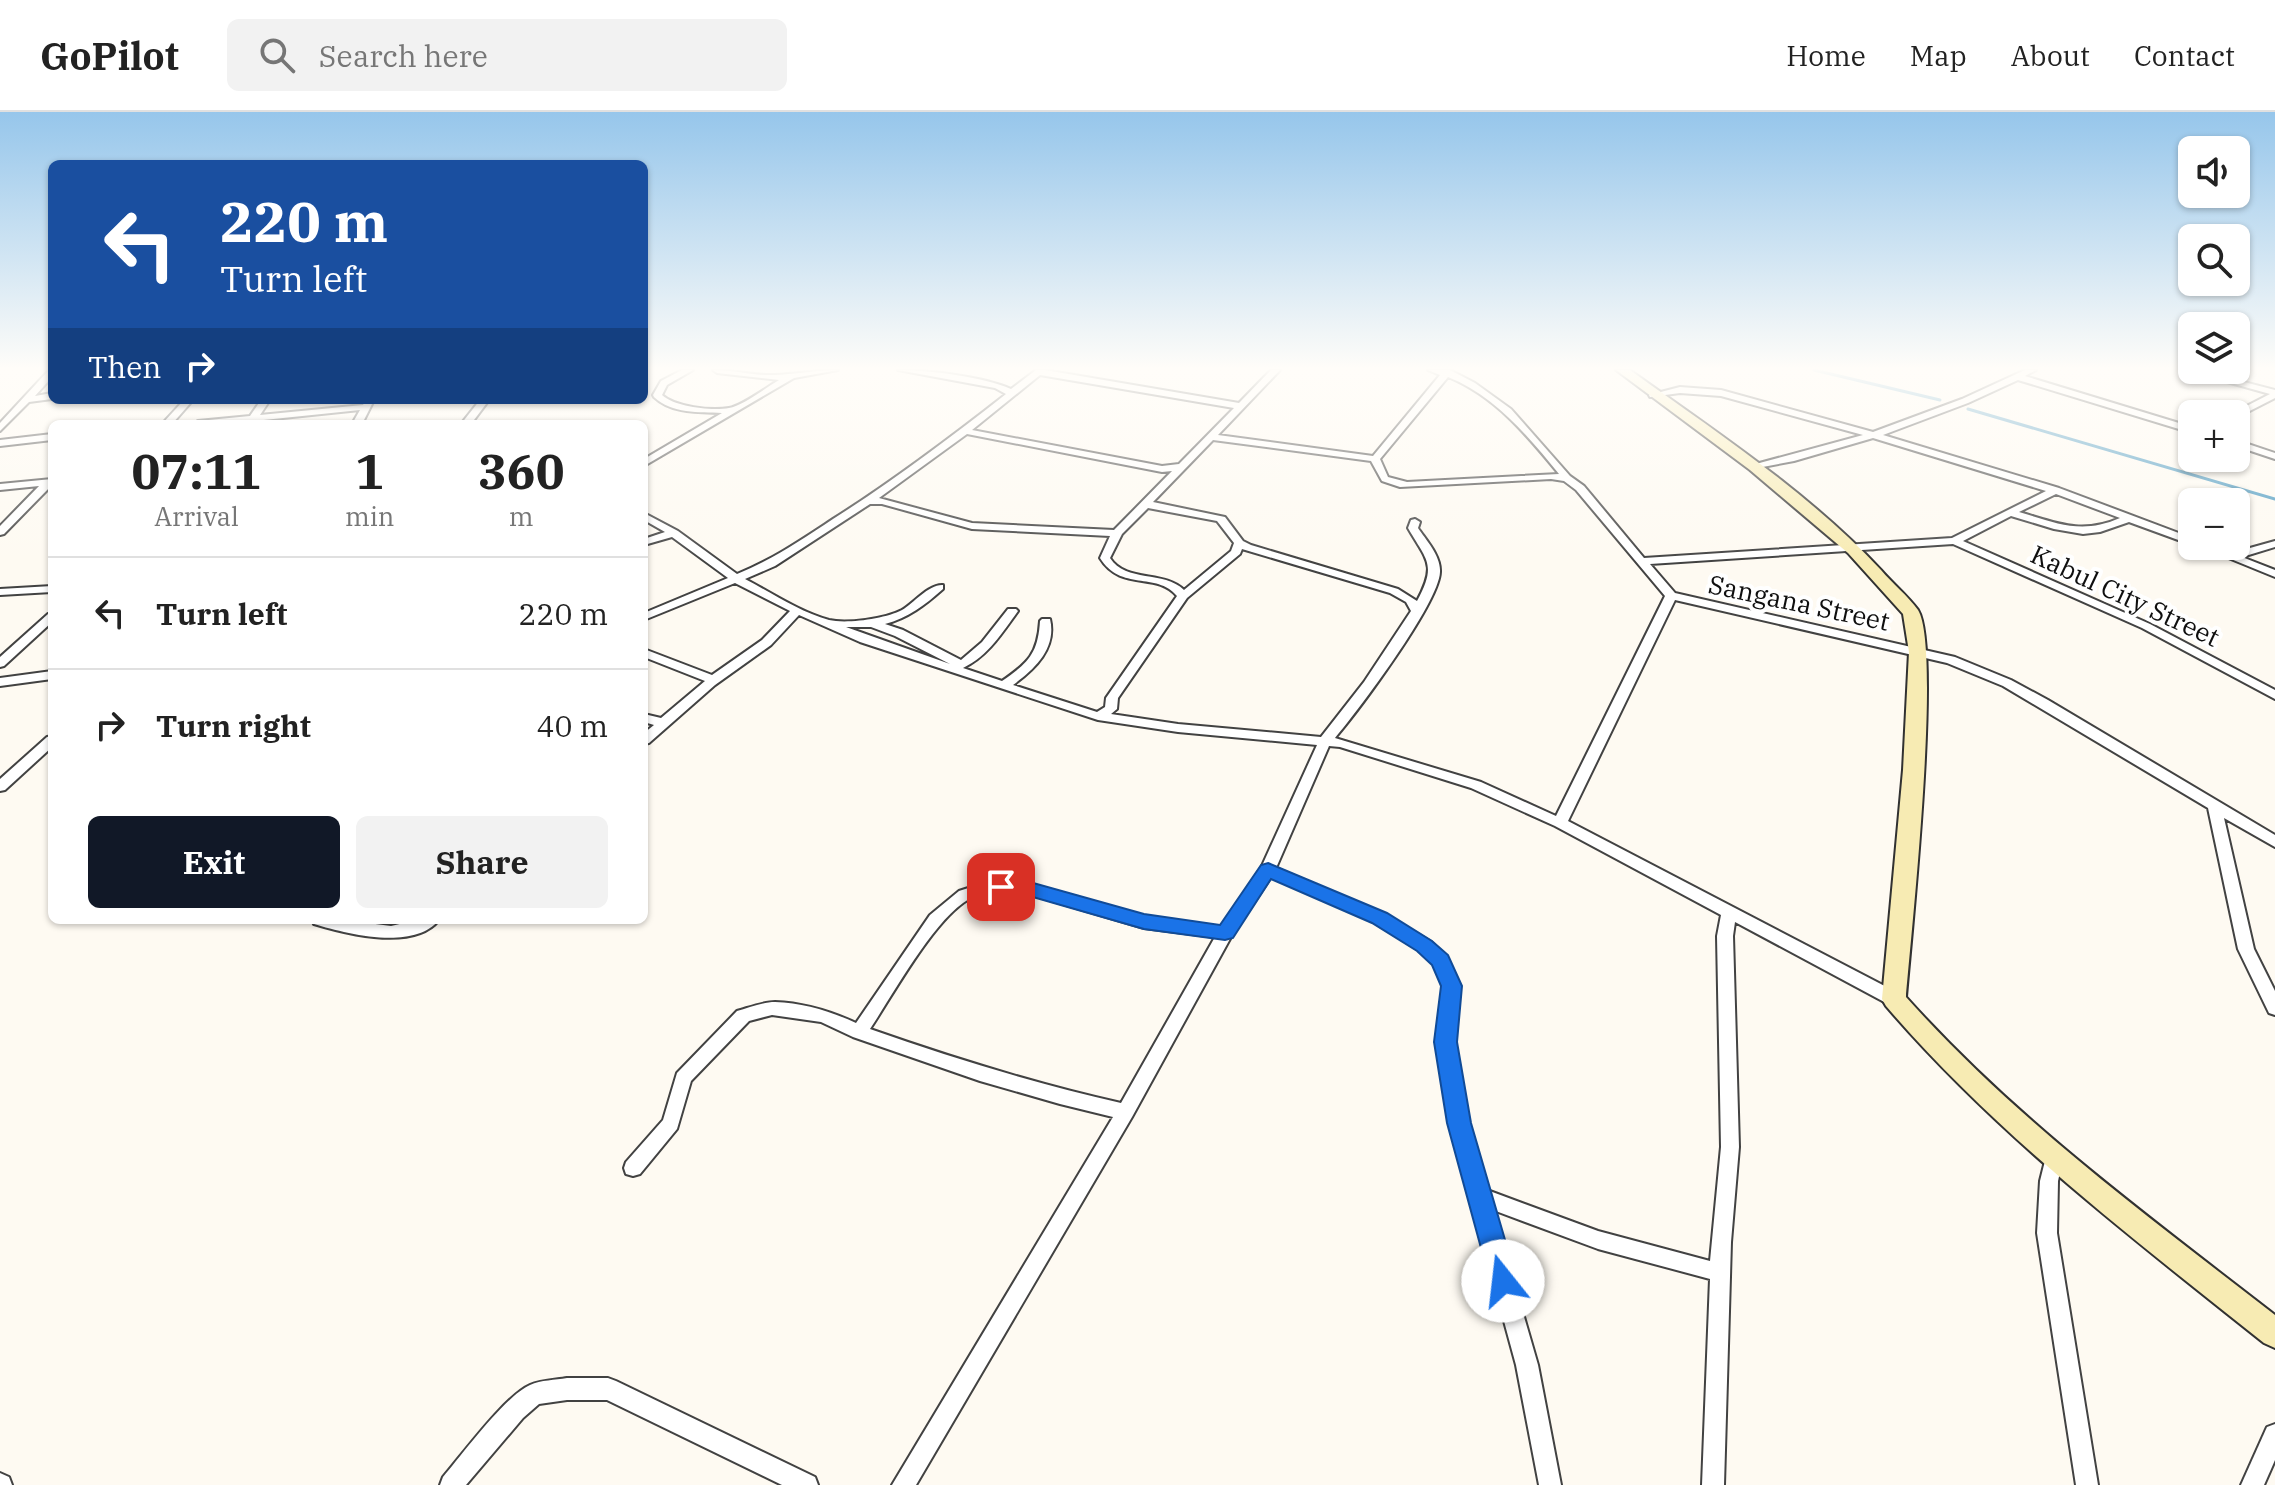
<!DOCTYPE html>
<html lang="en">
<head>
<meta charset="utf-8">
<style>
	:root { --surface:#fff; --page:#f2f2f2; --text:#222; --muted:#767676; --line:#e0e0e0; --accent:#111827 }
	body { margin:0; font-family:"IBM Plex Serif",serif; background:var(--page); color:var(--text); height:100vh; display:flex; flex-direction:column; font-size:30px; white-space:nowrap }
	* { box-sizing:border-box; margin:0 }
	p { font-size:26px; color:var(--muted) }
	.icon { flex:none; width:44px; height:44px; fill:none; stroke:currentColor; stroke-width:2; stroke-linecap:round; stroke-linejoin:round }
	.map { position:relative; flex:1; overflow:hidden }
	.details { position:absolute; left:48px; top:308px; width:600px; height:504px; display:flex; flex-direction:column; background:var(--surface); border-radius:12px; box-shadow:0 2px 6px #0004 }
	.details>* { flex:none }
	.banner { position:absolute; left:48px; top:48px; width:600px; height:244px; border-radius:12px; box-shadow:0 2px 6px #0004; background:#1a4fa0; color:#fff; overflow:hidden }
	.controls { position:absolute; left:2178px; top:24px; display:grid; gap:16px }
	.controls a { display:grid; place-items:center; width:72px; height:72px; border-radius:12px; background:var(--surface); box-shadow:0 2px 6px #0004; font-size:40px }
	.pin { position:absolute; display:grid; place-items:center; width:68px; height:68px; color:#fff; margin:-34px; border-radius:16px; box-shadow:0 4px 12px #0006 }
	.me { position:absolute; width:88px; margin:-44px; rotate:344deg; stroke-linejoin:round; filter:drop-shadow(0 0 6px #0008) }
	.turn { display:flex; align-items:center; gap:28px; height:168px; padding:0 40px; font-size:36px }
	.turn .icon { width:104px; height:104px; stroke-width:2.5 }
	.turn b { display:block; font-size:56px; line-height:68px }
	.then { display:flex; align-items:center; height:76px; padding:0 40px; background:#0003; gap:16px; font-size:30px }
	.eta { display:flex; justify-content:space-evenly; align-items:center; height:136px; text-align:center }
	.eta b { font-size:48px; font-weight:700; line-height:56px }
	.cta { display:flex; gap:16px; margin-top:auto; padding:16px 40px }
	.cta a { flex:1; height:92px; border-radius:12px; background:var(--accent); color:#fff; font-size:32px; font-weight:700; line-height:92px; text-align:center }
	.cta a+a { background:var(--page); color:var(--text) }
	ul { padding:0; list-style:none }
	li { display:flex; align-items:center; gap:24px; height:112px; padding:0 40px; border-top:2px solid var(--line) }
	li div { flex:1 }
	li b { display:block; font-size:30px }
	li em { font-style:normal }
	header { display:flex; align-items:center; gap:48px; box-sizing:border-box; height:112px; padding:0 40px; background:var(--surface); border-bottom:2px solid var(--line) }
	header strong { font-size:38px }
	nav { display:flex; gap:44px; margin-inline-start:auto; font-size:28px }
	.search { width:560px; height:72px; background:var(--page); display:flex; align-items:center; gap:20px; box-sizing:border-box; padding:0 28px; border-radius:12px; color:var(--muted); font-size:30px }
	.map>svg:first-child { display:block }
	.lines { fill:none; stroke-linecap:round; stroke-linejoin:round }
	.stream { stroke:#4998c0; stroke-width:3 }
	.street-casing { stroke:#424242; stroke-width:4 }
	.secondary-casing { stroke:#313131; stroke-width:4 }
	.street { fill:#fff; fill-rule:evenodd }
	.secondary { fill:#f7ebb3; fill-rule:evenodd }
	.route { fill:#1a73e8; stroke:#114b97; stroke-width:2 }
	.labels { text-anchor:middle; stroke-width:8; stroke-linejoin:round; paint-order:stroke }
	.street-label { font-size:26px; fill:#0f0f0f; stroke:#fff }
</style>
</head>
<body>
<header>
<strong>GoPilot</strong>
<div class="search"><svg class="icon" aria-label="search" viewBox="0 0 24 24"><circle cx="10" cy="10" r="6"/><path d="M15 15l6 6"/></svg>Search here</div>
<nav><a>Home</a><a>Map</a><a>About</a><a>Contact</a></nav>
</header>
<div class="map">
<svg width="2275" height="1373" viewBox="0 0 2275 1373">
	<rect width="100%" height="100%" fill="#fefaf2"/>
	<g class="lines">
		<!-- stream -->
		<g class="stream">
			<path d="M1814,258L1940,288"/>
			<path d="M1968,297L2275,387"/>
		</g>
		<defs>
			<g id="street">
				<path d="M49,258H52V265L35,284L52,281V287L29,290L0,319V311Z"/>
				<path d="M682,258H693L667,273L662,283C675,295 711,299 729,296C742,294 767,275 779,268L717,261L713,258C734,258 755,264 775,263C797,262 817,258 838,258L794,266L644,354V347L722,301C699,300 672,302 654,285L653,283L661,269Z"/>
				<path d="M898,258C929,258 984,265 1011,277L1036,258H1045L1239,291L1271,258H1280L1218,323L1373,344L1440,263L1428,258H1450L1475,271L1511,297L1570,364L1584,374L1644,446L1952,426L2046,379L1873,326L1794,349L1752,357V353L1863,323L1721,284L1680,281L1650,285L1649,283L1680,275L1721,278L1873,320L1962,287L2025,258H2036L2025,264L2192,315V321L2018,268L1968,291L1883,323L2059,376L2192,426V433L2129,410L2100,420L2083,422L2054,417L2011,404L1963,429L2150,512L2275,578V587L2142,516L1953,432L1650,452L1675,481L1955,545L2011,568L2048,588L2275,723V735L2224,706L2254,837L2275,879V903L2269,901L2238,837L2208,696L2003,574L1947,551L1675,488L1568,709L1900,882L1902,887L1900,892L1894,893L1888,892L1735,810L1733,824L1739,1035L1731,1130L1724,1373H1702L1710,1167L1598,1137L1493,1098L1538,1253L1561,1373H1539L1516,1253L1450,1011L1436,930L1443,874L1434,852L1419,838L1374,810L1271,765L1231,825L1132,1005L916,1373H892L1113,1005L1060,992L980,969L853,925L821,910L772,903L749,909L691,969L677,1017L640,1062L633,1064L626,1062L624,1056L626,1050L663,1008L677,961L737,899C748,896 763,890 775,890C803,891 830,899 856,911L930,803L959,779L984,771L1019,769L1144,804L1221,815L1261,756L1317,633L1178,620L1098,608L860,530L799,503L771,533L715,573L649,631L644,632V621L654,613L644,610V602L661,606L705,569L644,545V537L712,563L762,528L790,499L735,471L644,508V501L728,466L672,425L644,433V427L665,420L644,408V401L678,419L737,462C772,448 801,428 833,407C893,369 950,326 1006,282L995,276ZM1040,263L1234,296L1179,352L1162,354L972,318ZM1448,265C1495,284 1527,323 1559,362L1407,370L1388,365L1380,347ZM967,322L1162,360L1172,359L1114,418L972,411L879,386ZM1213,328L1371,349L1382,369L1400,375L1551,367L1564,369L1576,378L1665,484L1556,704L1481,670L1335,626C1358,599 1439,491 1440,460C1441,444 1426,428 1418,416L1420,410L1415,407L1411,408L1408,416C1427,449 1437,452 1417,489L1398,477L1251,433L1243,429L1225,405L1153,390ZM2056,382L2120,406C2081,423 2057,411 2019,400ZM870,392H882L972,417L1110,424L1100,446C1121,480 1156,459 1177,484L1106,586L1105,595L1097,600L1013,573C1035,557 1057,536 1050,507H1042L1040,509C1038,542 1028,551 1002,569L963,556C988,544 1002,521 1018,499L1016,497H1008L982,530L961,548L903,518L885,512C908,506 925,493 943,477V473C929,472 914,491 902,498C885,507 846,512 829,508C800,500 772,481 745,467L775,454ZM1148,396L1217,409L1234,431L1231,439L1184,478C1164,458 1126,471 1110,446L1122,422ZM1242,437L1390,481L1406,490L1411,499L1364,570L1321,625L1178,612L1111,602L1117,597L1118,586L1187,486L1240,442ZM846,515H871L895,524L950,552ZM1329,634L1340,635L1471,676L1555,714L1721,803L1717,824L1721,1035L1710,1149L1598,1119L1487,1078L1468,1011L1454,930L1459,874L1447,845L1431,830L1384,802L1276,756ZM1019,779L1144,816L1215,825L1121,991C1036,972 953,946 870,917C894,881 934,807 969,787C984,779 1003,780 1019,779Z"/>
				<path d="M2184,258H2198L2275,278V286L2236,306V302L2233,301L2270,282Z"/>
				<path d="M184,288H193L172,312H162Z"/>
				<path d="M261,288H270L260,303L363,293L366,288H374L362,312H352L360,298L225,312H193L198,309L250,304Z"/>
				<path d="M480,288H489L471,312H461Z"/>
				<path d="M52,322V328L0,334V328Z"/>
				<path d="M2236,328L2275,341V347L2236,334Z"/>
				<path d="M52,367V373L4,422L0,423V414L39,374L0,378V372Z"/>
				<path d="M2275,429V435L2242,445L2275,458V465L2199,434H2214L2232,441Z"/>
				<path d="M52,474V480L0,483V477Z"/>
				<path d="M52,501V510L4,554L0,555V545L48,502Z"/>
				<path d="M52,559V567L0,574V566Z"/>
				<path d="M52,624V635L5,678L0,679V667L47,625Z"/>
				<path d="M312,808H344L391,814L417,808H439C414,839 347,822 314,812Z"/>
				<path d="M2054,1039L2061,1041L2063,1047L2058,1069L2057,1121L2098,1373H2076L2037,1121L2040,1069L2047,1041Z"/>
				<path d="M567,1266H608L616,1269L815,1365L818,1373H782L607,1288H567L539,1292L523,1306L466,1373H440L443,1365C462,1343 505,1284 530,1273C541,1268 555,1268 567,1266Z"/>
				<path d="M2275,1312V1348L2264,1373H2241L2267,1315Z"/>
				<path d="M0,1361L9,1365L12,1373H0Z"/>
			</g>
			<path id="secondary" d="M1616,258H1630C1716,320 1808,380 1881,458C1892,471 1908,484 1918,498C1942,537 1911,823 1906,885C2015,1007 2146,1103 2275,1203V1236L2264,1231C2131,1125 1997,1023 1886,894L1882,887L1903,658L1909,540L1903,502L1848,441L1750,358Z"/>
		</defs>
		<!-- street casing -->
		<use href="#street" class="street-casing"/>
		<!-- secondary casing -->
		<use href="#secondary" class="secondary-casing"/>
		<!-- street -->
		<use href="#street" class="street"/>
		<!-- secondary -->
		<use href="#secondary" class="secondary"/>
	</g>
	<!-- sky -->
	<linearGradient id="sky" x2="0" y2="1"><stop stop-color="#96c6eb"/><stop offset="0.57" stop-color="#fffdf9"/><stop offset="1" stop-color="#fffdf9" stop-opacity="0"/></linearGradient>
	<rect width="2275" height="450" fill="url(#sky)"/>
	<!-- route -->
	<path class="route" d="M1268,751L1387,801L1432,829L1448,843L1462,874L1457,930L1471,1011L1517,1169L1513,1177L1503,1181L1494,1177L1490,1169L1447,1011L1434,930L1441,874L1432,853L1417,839L1372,811L1271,767L1233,826L1225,828L1144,817L1019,781L1001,782L992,775L1001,768L1019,767L1144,802L1220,813L1261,753Z"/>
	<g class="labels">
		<!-- street labels -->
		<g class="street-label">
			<text transform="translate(2125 484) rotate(25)" y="9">Kabul City Street</text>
			<text transform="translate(1799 491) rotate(12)" y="9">Sangana Street</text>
		</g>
	</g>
</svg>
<div class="controls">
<a><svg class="icon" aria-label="sound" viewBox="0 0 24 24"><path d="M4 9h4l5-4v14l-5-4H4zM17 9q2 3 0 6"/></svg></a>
<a><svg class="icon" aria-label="search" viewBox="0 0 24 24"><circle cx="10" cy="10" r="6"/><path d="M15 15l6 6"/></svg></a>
<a><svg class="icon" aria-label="layers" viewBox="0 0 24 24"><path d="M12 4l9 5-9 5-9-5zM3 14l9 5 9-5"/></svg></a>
<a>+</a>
<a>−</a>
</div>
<div class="pin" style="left:1001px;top:775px;background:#d93025"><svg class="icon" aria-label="arrive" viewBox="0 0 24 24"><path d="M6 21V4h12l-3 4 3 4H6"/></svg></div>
<svg class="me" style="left:1503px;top:1169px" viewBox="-20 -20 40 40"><circle r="19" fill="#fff"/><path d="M0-13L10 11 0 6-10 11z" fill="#1a73e8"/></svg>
<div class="banner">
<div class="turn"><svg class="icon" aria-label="left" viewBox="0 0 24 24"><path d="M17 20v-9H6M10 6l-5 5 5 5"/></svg><div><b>220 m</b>Turn left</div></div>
<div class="then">Then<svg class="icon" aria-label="right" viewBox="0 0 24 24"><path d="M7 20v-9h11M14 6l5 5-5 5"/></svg></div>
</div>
<section class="details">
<div class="eta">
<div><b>07:11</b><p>Arrival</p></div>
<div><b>1</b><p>min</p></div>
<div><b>360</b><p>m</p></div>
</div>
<ul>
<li><svg class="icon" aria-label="left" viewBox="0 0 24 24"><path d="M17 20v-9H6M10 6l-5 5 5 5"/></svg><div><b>Turn left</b></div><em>220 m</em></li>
<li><svg class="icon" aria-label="right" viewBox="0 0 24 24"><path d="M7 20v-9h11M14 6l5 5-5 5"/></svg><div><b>Turn right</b></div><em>40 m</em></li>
</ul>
<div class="cta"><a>Exit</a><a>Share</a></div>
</section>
</div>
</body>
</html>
